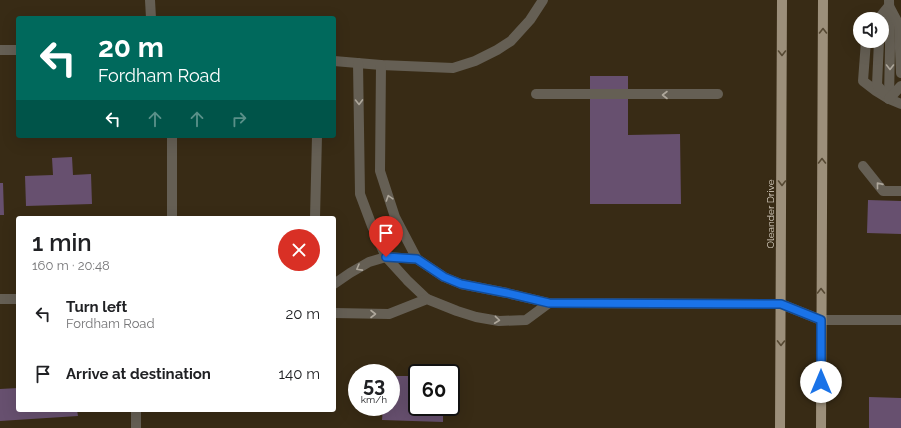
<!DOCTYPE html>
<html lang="en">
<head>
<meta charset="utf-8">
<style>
	:root { --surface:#fff; --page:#f2f2f2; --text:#202124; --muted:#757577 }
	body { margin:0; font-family:Raleway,sans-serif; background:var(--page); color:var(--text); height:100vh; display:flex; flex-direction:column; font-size:15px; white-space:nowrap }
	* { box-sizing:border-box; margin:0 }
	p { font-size:13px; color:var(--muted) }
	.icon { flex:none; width:22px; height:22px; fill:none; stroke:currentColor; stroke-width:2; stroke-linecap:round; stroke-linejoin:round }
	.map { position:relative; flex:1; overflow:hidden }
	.side { position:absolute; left:16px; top:216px; width:320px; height:196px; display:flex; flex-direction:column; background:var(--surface); border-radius:4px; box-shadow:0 4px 16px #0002 }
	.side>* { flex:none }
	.banner { position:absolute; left:16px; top:16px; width:320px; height:122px; border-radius:4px; box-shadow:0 4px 16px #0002; background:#00695c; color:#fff; overflow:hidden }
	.controls { position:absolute; left:853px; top:12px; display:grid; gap:8px }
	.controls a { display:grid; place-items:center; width:36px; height:36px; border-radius:50%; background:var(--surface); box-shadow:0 4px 16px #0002; font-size:20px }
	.speed { position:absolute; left:348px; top:364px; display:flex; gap:8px; font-size:20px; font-weight:700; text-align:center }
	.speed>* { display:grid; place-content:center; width:52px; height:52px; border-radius:50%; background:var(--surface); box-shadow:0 4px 16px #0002; line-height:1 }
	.speed small { font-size:10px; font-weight:400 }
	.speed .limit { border:2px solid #111; border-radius:6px; background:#fff; color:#111 }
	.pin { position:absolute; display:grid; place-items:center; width:34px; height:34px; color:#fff; margin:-41px -17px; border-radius:50% 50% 50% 0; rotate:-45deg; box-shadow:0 0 4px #0007 }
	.pin .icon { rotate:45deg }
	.me { position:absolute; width:44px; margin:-22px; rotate:0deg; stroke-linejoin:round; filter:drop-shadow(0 0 3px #0008) }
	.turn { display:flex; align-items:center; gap:14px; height:84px; padding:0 16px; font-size:18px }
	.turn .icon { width:52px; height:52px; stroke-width:2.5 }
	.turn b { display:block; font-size:28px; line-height:34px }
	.lanes { display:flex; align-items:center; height:38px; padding:0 16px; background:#0003; justify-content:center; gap:20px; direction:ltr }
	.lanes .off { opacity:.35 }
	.round { display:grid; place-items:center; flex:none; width:42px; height:42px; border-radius:21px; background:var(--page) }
	.head { display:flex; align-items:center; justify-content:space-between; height:68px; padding:0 16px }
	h1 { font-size:24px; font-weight:600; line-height:30px }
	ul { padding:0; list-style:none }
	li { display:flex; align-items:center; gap:12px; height:60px; padding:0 16px }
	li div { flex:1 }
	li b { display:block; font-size:15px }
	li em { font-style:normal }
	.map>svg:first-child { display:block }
	.building { fill:#67506f }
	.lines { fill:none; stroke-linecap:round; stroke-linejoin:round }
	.minor { stroke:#655f54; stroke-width:10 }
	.major { stroke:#9c8f7a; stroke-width:10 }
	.oneway { stroke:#564933 }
	.oneway2 { stroke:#aea79b }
	.route-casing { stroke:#114b97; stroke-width:10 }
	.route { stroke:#1a73e8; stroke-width:7 }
	.labels { text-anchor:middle; stroke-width:4; stroke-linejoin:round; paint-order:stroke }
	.street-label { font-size:10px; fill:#dfd7ca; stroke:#382b15 }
</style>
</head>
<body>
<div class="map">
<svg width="901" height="428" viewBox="0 0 901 428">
	<rect width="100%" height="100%" fill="#382b15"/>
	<!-- building -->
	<g class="building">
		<path d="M590,76H628V135L680,134L681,204H590Z"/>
		<path d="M72,157L73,175L91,174L92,204L26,206L25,176L53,175L52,158Z"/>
		<path d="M0,183H3L4,215H0Z"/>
		<path d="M868,200L901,201V234L867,233Z"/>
		<path d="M391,376H417V407H443V422L382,420L383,407H391Z"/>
		<path d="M18,388V410H77L78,416L0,421V389Z"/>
		<path d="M869,397L901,398V428H869Z"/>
	</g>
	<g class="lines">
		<!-- minor -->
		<g class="minor">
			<path d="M150,0L151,18"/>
			<path d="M889,0L890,46L889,99L901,104"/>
			<path d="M880,19V17L889,6L899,25L901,73"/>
			<path d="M866,41L863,81L876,91L889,99"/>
			<path d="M879,41L877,85L885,94"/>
			<path d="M0,50H18"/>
			<path d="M334,61L381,65L453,68L475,61L497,50L511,41L530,20L543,0"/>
			<path d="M358,63L360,194L372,226L386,257L407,280L427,299"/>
			<path d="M381,65L380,171L395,217L417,259"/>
			<path d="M536,94H718"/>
			<path d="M889,99L901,86"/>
			<path d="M863,166L883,191H901"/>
			<path d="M172,218V136"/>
			<path d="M315,218L317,136"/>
			<path d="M334,284L350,273L369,262L386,257L417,259L444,277L461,284L507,293L549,303L781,304L821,320H901"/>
			<path d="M0,299H18"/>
			<path d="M334,313L389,314L427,299L457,311L476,317L499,321L526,320L549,303"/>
			<path d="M136,428V410"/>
		</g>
		<!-- major -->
		<g class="major">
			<path d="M780,428L782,0"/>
			<path d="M821,428L823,0"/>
		</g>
	</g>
	<!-- one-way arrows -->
	<defs><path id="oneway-chevron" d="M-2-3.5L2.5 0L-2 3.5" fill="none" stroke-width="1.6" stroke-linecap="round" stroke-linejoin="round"/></defs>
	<g class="oneway">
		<use href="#oneway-chevron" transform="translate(823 31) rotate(-90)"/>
		<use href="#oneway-chevron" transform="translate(782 53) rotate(90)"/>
		<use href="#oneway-chevron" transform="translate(822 161) rotate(-90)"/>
		<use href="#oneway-chevron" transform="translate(782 183) rotate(90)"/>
		<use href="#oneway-chevron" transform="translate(821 291) rotate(-90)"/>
		<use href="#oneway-chevron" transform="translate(781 343) rotate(91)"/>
	</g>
	<g class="oneway2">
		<use href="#oneway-chevron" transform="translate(890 67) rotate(90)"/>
		<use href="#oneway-chevron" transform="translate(665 95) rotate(-180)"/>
		<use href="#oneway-chevron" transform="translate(359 102) rotate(89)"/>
		<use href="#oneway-chevron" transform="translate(879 185) rotate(-129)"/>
		<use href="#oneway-chevron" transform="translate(389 198) rotate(-108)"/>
		<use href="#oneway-chevron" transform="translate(359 268) rotate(151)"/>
		<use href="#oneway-chevron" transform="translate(373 314)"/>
		<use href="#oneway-chevron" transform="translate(497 320) rotate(6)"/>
	</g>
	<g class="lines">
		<defs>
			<path id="route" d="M386,257L417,259L444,277L461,284L507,293L549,303L781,304L821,320V382"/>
		</defs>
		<!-- route casing -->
		<use href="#route" class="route-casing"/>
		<!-- route -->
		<use href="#route" class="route"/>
	</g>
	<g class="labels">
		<!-- street labels -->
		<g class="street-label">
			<text transform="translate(770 214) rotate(-90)" y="4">Oleander Drive</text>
		</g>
	</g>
</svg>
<div class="controls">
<a><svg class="icon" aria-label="sound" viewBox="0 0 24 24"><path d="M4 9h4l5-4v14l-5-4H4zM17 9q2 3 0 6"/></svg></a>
</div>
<div class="speed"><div>53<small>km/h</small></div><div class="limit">60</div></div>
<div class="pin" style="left:386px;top:257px;background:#d93025"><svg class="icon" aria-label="arrive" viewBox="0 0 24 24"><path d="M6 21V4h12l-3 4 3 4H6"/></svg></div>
<svg class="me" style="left:821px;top:382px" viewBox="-20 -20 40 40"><circle r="19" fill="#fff"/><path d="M0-13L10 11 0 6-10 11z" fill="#1a73e8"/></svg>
<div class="banner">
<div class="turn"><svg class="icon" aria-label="left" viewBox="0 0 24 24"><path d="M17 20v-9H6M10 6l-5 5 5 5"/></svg><div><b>20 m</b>Fordham Road</div></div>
<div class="lanes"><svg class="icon" aria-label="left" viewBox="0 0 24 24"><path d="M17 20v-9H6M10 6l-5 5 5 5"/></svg><svg class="icon off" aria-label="ahead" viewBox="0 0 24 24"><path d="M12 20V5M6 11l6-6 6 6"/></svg><svg class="icon off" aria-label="ahead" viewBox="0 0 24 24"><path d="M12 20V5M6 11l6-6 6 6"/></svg><svg class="icon off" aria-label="right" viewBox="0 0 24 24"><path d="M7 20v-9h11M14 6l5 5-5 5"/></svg></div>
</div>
<section class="side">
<div class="head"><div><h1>1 min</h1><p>160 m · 20:48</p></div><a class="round" style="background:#d93025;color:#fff"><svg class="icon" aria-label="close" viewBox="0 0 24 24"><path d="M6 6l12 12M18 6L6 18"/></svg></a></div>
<ul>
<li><svg class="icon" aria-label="left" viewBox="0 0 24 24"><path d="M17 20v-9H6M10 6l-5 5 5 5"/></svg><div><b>Turn left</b><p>Fordham Road</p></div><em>20 m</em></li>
<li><svg class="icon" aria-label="arrive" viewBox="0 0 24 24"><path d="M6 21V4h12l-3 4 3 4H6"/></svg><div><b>Arrive at destination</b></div><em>140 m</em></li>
</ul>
</section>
</div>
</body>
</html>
